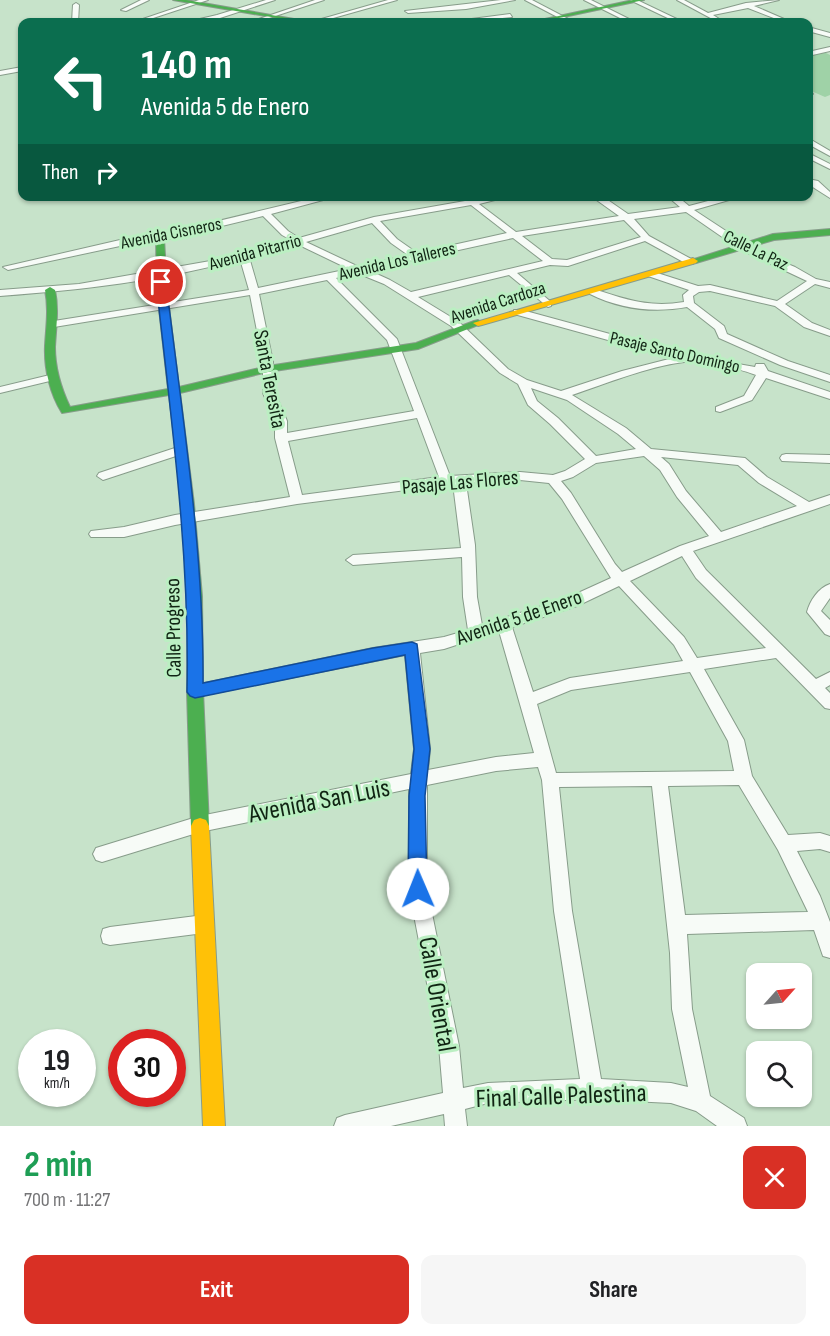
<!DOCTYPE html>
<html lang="en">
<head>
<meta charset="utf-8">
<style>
	:root { --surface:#fff; --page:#f6f6f6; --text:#202124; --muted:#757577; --accent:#d93025 }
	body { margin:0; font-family:"Sofia Sans Condensed",sans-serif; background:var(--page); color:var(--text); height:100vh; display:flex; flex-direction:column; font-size:22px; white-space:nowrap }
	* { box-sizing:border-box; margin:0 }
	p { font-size:20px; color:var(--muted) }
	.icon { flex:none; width:33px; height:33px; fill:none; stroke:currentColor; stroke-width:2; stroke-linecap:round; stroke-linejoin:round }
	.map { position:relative; height:1126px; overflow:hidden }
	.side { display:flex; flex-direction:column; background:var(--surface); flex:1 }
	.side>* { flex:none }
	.top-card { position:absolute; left:18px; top:18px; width:795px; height:183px; border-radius:12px; box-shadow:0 2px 4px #0004; background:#0b6e4f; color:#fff; overflow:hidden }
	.needle { width:39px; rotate:63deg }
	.controls { position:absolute; left:746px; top:963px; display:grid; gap:12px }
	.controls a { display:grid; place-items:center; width:66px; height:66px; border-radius:12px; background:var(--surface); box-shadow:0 2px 4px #0004; font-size:30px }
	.speed { position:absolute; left:18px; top:1029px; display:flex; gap:12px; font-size:30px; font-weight:700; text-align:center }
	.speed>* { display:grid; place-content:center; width:78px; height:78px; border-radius:50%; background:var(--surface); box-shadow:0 2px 4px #0004; line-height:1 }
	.speed small { font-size:15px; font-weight:400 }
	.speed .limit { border:9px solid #d22; background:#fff; color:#111 }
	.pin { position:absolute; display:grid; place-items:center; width:51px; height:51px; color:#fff; margin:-26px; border:3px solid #fff; border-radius:50%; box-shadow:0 2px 6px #0007 }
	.me { position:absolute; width:66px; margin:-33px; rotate:359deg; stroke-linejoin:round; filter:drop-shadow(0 0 4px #0008) }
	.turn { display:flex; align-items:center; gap:21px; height:126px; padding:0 24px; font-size:27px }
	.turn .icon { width:78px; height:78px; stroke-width:2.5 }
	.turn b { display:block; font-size:42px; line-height:51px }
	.then { display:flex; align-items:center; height:57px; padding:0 24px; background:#0003; gap:12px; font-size:22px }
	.round { display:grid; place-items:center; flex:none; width:63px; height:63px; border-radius:12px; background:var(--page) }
	.headline { display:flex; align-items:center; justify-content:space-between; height:102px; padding:0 24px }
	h1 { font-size:36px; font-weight:700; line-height:45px; color:#1e9e55 }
	.cta { display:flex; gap:12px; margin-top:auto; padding:12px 24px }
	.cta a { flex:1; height:69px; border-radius:12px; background:var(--accent); color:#fff; font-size:24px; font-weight:700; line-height:69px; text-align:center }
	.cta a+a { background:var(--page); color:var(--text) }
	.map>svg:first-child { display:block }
	.green { fill:#9fd2a7 }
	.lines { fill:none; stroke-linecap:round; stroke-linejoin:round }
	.street-casing { stroke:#879c8a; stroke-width:2 }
	.fast-casing { stroke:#879c8a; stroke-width:2 }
	.slow-casing { stroke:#879c8a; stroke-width:2 }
	.street { fill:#f7fbf7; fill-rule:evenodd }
	.fast { fill:#4caf50; fill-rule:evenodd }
	.slow { fill:#ffc107; fill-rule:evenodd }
	.route { fill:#1a73e8; stroke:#114b97; stroke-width:1.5 }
	.labels { text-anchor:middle; stroke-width:6; stroke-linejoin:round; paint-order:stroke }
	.far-street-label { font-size:18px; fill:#102413; stroke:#bbefc2 }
	.street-label { font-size:21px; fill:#102413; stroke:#bbefc2 }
	.near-street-label { font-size:26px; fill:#102413; stroke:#bbefc2 }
</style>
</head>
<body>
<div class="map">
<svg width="830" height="1126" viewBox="0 0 830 1126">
	<rect width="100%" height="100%" fill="#c7e3ca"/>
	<!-- green -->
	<path class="green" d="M822,51L830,55V95L825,97L809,90L808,54Z"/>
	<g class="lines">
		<defs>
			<g id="street">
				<path d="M141,0H149L126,11L121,10Z"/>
				<path d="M199,0H208L141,22H134Z"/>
				<path d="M266,0H275L220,18L187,22L217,15Z"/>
				<path d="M315,0H324L257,22H250Z"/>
				<path d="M388,0H397L319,22H311Z"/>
				<path d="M501,0H515L466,9L408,13L405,11Z"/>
				<path d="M525,0H532L574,22H567Z"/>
				<path d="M584,0H591L635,22H628Z"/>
				<path d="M630,0H637L683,22H676Z"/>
				<path d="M677,0H684L708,13L746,3L779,0L754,6L791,22H784L748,8L713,15L724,22H718Z"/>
				<path d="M76,3L79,5L78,22H72L73,5Z"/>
				<path d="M510,14L512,17L461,22L464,20Z"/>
				<path d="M808,27L830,33V37L808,31Z"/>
				<path d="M830,47V51L808,56V52Z"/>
				<path d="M22,67V71L0,75V71Z"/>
				<path d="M808,88L813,94L808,97Z"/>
				<path d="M808,138L830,151V156L808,144Z"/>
				<path d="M808,153L830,164V169L808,158Z"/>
				<path d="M808,179L818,181L830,192V198L808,184Z"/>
				<path d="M322,196H338L271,214L288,231L299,238L374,217L465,201L464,199L468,196L474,199L511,196L479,204L516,232L619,216L591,196H602L628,214L680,207L667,196H677L689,206L727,196H743L694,210L758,252L795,267L816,279L830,282V288L815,284L785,304L812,323L830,330V336L804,327L775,306L710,291L699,292L693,296L694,303L724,326L727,334L788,361L830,375V382L780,365L719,338L715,329L687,307C654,313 620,309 590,294V290L593,289C626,299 648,308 684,302L683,295L689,290L648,276L646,274L651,271L698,286L710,285L777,301L807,281L741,250L686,212L634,219L649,236L693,260V264H687L645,241L568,266L550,265L517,273L551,302V306L548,307L509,275L418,297L459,322L508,369L527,380L561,391L622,371L673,358L514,314V310H522L687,355L755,367L756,364H764L768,371L830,392V399L766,378L752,400L720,412L716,411V407L744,396L756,375C741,369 699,359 684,362C646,367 608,383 572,395L626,428L651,449L745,458L767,477L809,502L830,495V504L693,551L706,570L816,679L830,672V685L825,688L830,693V709L825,708L776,658L704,669L744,740L752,776L788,835L820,833L830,836V852L820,849L797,851L820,896L830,922V958L823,956L814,930L687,934L692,1009L710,1096L744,1118L747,1126H717L696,1111L671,1103L592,1099L488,1103L465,1109L467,1126H445L444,1114L391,1126H334L337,1118L345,1115L443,1093L439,1046L409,889V789L200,832L102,862L96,860L93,854L96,848L200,816L411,774L414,749L405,655L195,697L190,695L187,691L190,687L195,685L373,648L444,637L468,630L463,597L462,557L353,565L346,560L353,555L461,548L453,484L297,504L175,525L124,537H91L89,534L91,531L124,527L175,515L290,497L275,438V421L263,393V362L250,295L54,327L49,324L54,321L249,290L240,259C162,281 80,290 0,296V290L79,284L216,260L291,240L282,235L263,216L160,241L120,246L8,270L3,267L120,240L160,235ZM471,205L507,233L417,253L397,239L380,221ZM624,220L641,237L567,260L552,259L522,236ZM372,223L391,243L408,255L359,267L306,242ZM513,238L543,261L411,292L390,280L368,270ZM297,244L349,269L258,288L249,257ZM357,273L384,284L451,326L500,373L518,384L528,405L550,424L585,459L565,471L553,475L520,472L450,476L397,339L336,278ZM327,280L387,340L414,411L287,433V421L275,393L273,362L259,294ZM531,388L567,400L618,434L636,449L596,456L558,418L537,401ZM417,418L439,477L302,495L288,441ZM644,456L660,470L677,497L709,536L680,546L622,572L615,564L571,493L561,481L573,477L596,463ZM661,457L738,465L759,483L797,506L721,532L686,491L669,464ZM520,480L549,483L562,499L611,578L567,598L482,625L477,597L475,545L466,483ZM682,556L696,578L766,648L697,658L684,637L630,581ZM619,586L674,645L683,661L570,678L533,692L512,627L577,606ZM499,631L534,753L496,757L428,770L430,749L420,653L444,649ZM690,672L728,741L734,771L556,773L537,704L571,690ZM538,767L542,780L554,911L580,1079L488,1083L463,1088L459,1046L427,889V785L496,771ZM739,785L778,850L808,912L685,915L668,786ZM652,786L670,953L672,1009L688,1087L671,1083L601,1079L572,911L559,787Z"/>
				<path d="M54,374L58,375V379L0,393V387Z"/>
				<path d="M181,446L187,450L185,453L103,480L97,476L99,473Z"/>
				<path d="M786,454L830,455V463L782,461L780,458L782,455Z"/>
				<path d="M830,584V598L821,611L830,620V636L825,634L807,612C810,601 818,588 830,584Z"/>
				<path d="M204,915L211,917L213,924L211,931L204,933L110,945L103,943L101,936L103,929L110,927Z"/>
			</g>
			<g id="fast">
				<path d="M173,0H186L311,22H300Z"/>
				<path d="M633,0H644L540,22H531Z"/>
				<path d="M830,229V235L774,240L696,263L688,261L773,234Z"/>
				<path d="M160,235L164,238L167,291L179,387L268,366L416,343L474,321L478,320L483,323L418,349L268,372L180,393L194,504L202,596L203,691L209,826L206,832L200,834L194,832L191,826L187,691L188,596L182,504L169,395L62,413C50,394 44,369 45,346C46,327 49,309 45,290L50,287L55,290C59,309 56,328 55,347C55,368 61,388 70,407L168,389L157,291L156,238Z"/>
			</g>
			<g id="slow">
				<path d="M693,258L698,261L696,263L482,325L478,326L473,323Z"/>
				<path d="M200,818L206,820L209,826L225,1126H203L191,826L194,820Z"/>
			</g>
		</defs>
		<!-- street casing -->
		<use href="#street" class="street-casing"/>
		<!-- fast casing -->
		<use href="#fast" class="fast-casing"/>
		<!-- slow casing -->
		<use href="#slow" class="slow-casing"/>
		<!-- street -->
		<use href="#street" class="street"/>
		<!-- fast -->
		<use href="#fast" class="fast"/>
		<!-- slow -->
		<use href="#slow" class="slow"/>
	</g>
	<!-- route -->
	<path class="route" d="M161,279L166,282C182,415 204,549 203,683L373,648L412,642L417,644L430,749L425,796L427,889L424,895L418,898L411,895L408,889L409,796L414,749L405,655L195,698L190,696L187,692C190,554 171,418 156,282Z"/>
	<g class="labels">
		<!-- far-street labels -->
		<g class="far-street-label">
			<text transform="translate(171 233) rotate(-11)" y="6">Avenida Cisneros</text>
			<text transform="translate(756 250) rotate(26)" y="6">Calle La Paz</text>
			<text transform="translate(255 252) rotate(-15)" y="6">Avenida Pitarrio</text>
			<text transform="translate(397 261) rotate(-13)" y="6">Avenida Los Talleres</text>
			<text transform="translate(498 302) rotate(-18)" y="6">Avenida Cardoza</text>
			<text transform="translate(675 352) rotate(13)" y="6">Pasaje Santo Domingo</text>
		</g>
		<!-- street labels -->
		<g class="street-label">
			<text transform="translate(270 379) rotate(79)" y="7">Santa Teresita</text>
			<text transform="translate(460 482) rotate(-5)" y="7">Pasaje Las Flores</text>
			<text transform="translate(519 617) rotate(-19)" y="7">Avenida 5 de Enero</text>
			<text transform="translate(173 628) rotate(-91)" y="7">Calle Progreso</text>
		</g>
		<!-- near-street labels -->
		<g class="near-street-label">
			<text transform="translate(319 800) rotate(-11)" y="9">Avenida San Luis</text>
			<text transform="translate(438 994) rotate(80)" y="9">Calle Oriental</text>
			<text transform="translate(561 1095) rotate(-2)" y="9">Final Calle Palestina</text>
		</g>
	</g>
</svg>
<div class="controls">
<a><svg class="needle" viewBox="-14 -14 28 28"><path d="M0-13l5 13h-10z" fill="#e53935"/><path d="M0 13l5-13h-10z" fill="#757577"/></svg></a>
<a><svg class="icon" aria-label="search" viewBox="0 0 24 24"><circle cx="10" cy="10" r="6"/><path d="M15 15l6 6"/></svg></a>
</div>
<div class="speed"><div>19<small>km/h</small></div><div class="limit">30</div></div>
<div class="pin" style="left:161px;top:282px;background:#d93025"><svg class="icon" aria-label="arrive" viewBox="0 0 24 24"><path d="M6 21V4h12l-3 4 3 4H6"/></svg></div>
<svg class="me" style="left:418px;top:889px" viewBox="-20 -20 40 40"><circle r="19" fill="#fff"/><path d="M0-13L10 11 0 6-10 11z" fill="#1a73e8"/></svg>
<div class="top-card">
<div class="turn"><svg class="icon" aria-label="left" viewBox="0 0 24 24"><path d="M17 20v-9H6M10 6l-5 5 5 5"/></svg><div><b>140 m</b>Avenida 5 de Enero</div></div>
<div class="then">Then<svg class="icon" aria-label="right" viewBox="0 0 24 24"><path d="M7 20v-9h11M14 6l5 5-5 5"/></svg></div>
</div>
</div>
<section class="side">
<div class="headline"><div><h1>2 min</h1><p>700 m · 11:27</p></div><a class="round" style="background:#d93025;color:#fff"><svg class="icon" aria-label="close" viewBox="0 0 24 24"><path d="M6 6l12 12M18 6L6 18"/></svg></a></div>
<div class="cta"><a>Exit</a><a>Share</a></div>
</section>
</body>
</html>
